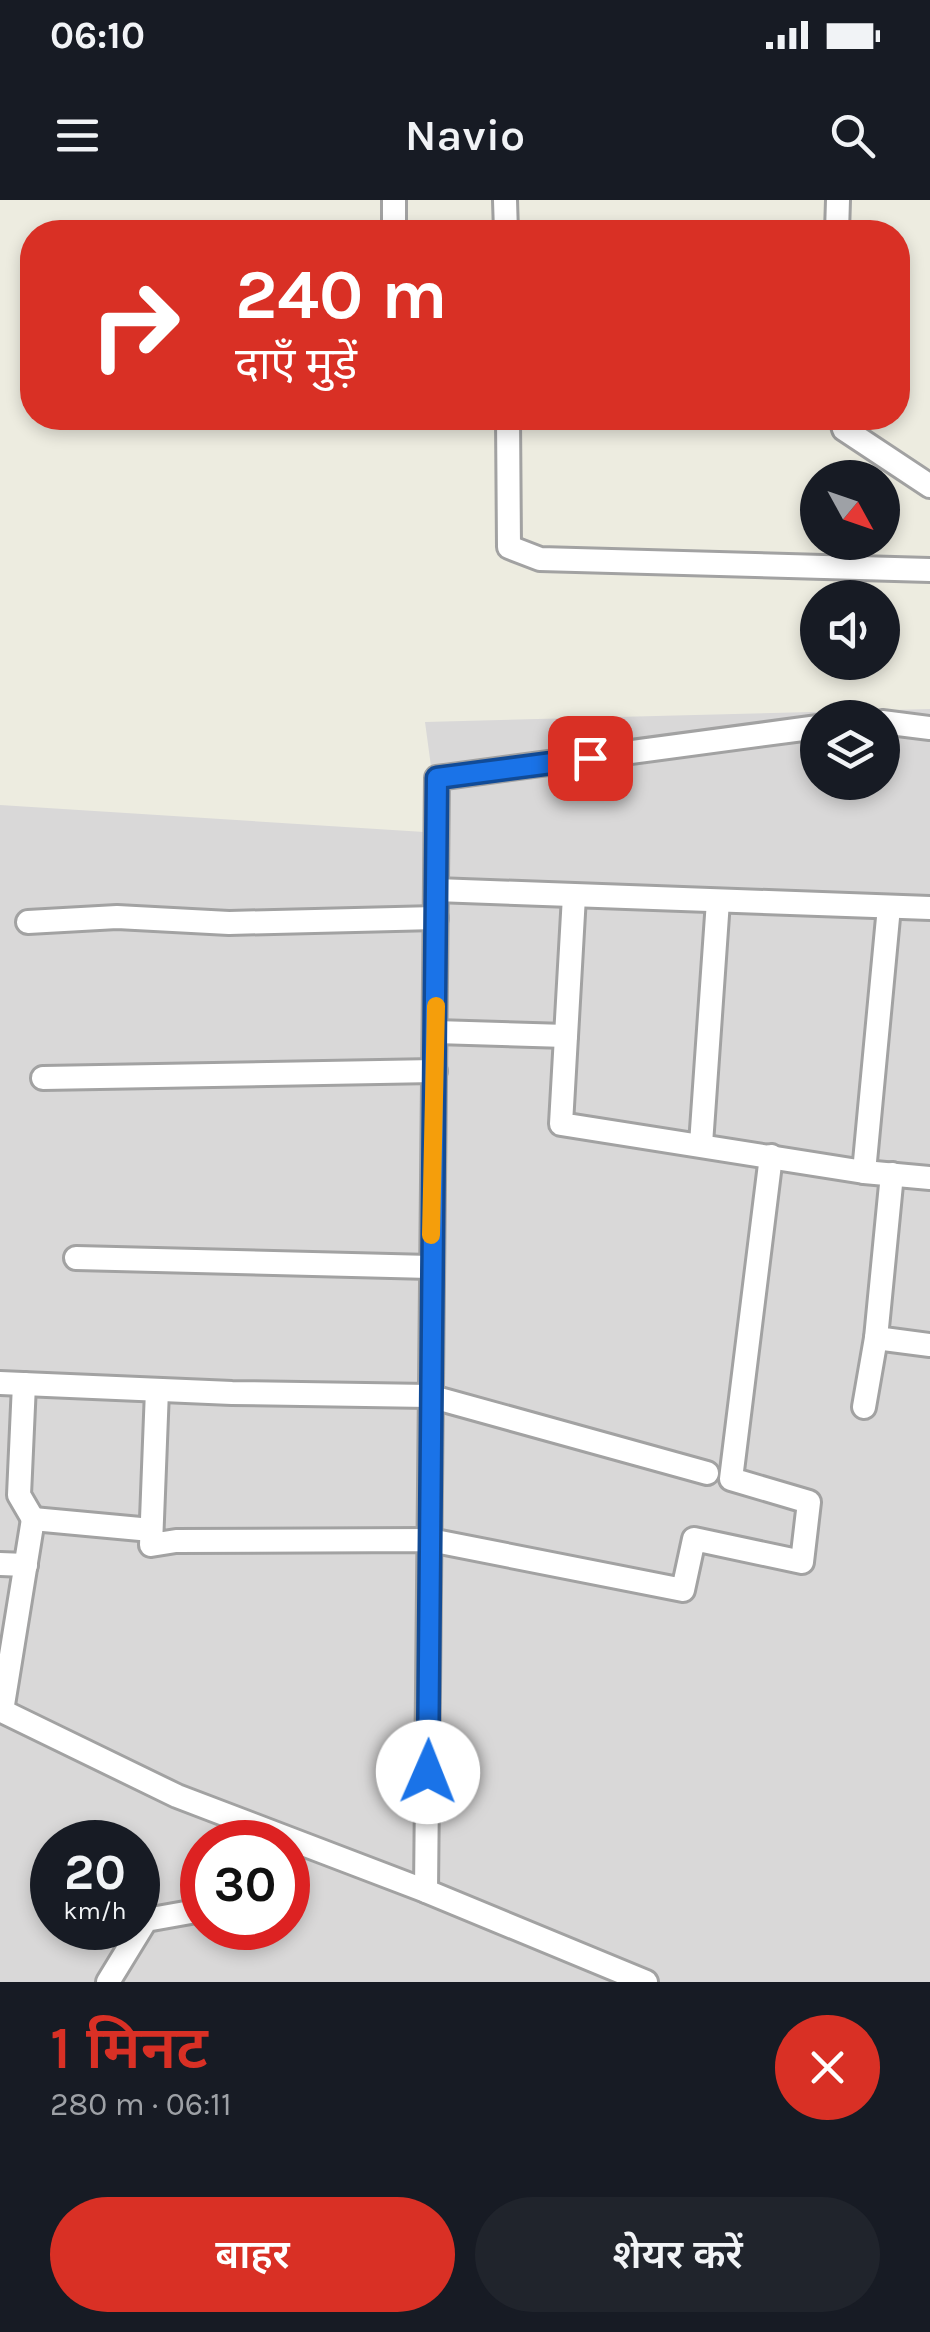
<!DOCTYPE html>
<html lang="hi">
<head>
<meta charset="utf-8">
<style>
	:root { --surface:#171b24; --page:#20242c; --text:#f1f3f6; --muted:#9ea1a6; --accent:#d93025 }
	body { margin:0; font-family:Karla,"Noto Sans Devanagari",sans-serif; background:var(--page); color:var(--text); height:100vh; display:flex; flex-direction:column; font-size:38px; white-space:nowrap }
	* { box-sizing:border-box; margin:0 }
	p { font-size:32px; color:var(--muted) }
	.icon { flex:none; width:55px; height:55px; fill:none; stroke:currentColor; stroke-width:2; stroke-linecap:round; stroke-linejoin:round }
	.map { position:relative; height:1782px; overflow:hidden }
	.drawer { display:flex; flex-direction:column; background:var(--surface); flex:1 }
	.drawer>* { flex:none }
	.top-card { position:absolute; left:20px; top:20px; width:890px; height:210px; border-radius:40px; box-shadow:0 5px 15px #0003; background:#d93025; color:#fff; overflow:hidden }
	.needle { width:65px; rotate:130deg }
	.fabs { position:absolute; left:800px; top:260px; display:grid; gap:20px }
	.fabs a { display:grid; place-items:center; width:100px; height:100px; border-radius:50%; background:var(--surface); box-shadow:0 5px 15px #0003; font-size:50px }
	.speed { position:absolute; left:30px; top:1620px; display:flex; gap:20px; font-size:50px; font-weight:700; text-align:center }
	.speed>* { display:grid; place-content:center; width:130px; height:130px; border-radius:50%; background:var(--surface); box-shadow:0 5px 15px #0003; line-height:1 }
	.speed small { font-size:25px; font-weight:400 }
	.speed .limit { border:15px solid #d22; background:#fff; color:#111 }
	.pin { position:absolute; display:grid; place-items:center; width:85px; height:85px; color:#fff; margin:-42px; border-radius:20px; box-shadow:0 5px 15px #0006 }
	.me { position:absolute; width:110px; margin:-55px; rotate:1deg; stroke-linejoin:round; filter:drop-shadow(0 0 8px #0008) }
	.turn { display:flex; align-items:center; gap:35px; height:210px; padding:0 50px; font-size:45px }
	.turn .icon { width:130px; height:130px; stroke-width:2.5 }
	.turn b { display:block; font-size:70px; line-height:85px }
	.round { display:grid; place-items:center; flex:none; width:105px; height:105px; border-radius:52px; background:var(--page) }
	.head { display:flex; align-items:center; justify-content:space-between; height:170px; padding:0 50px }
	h1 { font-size:60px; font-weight:600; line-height:75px; color:var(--accent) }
	.cta { display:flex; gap:20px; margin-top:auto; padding:20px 50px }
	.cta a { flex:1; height:115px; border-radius:60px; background:var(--accent); color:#fff; font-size:40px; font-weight:600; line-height:115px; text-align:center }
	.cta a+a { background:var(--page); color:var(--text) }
	.status { display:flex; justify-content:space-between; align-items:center; height:70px; padding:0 50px; background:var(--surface); direction:ltr }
	.status svg { height:28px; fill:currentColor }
	header { display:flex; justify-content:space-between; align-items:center; height:130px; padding:0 50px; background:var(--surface); font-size:45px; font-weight:600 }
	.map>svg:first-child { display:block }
	.residential { fill:#d9d8d8; fill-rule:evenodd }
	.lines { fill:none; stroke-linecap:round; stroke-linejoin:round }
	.minor-casing { stroke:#a2a2a2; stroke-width:28 }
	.minor { stroke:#fff; stroke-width:22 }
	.route-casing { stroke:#114b97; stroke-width:25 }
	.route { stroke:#1a73e8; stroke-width:18 }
	.slow { stroke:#f59e0b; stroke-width:18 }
</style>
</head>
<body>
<div class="status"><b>06:10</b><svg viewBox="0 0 49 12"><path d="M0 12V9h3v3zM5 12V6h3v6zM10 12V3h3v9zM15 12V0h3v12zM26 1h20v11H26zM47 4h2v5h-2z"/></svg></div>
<header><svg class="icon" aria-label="menu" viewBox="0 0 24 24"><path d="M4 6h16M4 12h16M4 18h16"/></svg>Navio<svg class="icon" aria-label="search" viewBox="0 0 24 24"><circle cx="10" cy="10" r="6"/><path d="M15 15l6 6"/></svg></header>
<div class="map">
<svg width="930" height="1782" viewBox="0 0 930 1782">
	<rect width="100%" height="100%" fill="#edece0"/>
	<!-- residential -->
	<path class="residential" d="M930,509V1782H0V605L440,633L425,522ZM818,518H882V582H818ZM52,1642H138V1728H52ZM202,1642H288V1728H202Z"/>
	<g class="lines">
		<defs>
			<g id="minor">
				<path d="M394,0V32"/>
				<path d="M505,0L506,32"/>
				<path d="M837,32L838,0"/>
				<path d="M508,218L509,347L540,359L930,370"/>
				<path d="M841,218L844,229L930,286"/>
				<path d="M882,522L930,528"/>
				<path d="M436,690L930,708"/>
				<path d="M574,696L561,924L864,972L930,978"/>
				<path d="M28,722L117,717L229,723L436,718"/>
				<path d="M436,832L566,836"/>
				<path d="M43,878L435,871"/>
				<path d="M701,944L718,701"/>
				<path d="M864,972L889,707"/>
				<path d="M892,974L876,1138L930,1145"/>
				<path d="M76,1058L430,1067"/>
				<path d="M0,1183L232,1193L429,1196L707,1273"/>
				<path d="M24,1184L19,1295L33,1319"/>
				<path d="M157,1190L151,1345L176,1341L430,1340L683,1390L694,1339L802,1362L809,1302L731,1279L771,956"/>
				<path d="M864,1207L876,1138"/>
				<path d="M0,1364L26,1365"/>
				<path d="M0,1510L177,1596L426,1691"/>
				<path d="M2,1511L33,1319L151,1330"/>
				<path d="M108,1782L146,1720L202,1710"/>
				<path d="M646,1782L426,1691L437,578L818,527"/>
			</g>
		</defs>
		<!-- minor casing -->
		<use href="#minor" class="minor-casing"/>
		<!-- minor -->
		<use href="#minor" class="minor"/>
	</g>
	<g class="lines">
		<defs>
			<path id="route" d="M428,1572L437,578L590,558"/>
		</defs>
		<!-- route casing -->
		<use href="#route" class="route-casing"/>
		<!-- route -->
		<use href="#route" class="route"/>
		<!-- slow -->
		<path class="slow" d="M431,1035L436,806"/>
	</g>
</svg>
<div class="fabs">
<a><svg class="needle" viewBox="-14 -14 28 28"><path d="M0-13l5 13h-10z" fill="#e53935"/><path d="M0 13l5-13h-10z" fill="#9ea1a6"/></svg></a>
<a><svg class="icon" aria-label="sound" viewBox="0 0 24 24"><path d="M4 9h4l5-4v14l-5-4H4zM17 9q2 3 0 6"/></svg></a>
<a><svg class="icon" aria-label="layers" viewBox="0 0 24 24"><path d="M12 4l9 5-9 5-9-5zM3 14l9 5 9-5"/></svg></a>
</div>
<div class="speed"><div>20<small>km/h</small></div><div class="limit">30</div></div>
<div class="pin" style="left:590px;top:558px;background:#d93025"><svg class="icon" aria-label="arrive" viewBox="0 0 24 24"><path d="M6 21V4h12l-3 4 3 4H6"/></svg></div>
<svg class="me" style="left:428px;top:1572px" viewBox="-20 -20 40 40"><circle r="19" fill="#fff"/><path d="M0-13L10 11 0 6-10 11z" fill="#1a73e8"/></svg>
<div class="top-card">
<div class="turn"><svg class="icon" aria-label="right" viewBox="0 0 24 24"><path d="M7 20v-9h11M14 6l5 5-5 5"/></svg><div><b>240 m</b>दाएँ मुड़ें</div></div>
</div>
</div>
<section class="drawer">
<div class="head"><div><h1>1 मिनट</h1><p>280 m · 06:11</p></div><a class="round" style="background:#d93025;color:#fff"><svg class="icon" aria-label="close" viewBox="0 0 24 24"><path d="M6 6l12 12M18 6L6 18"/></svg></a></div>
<div class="cta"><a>बाहर</a><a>शेयर करें</a></div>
</section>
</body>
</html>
